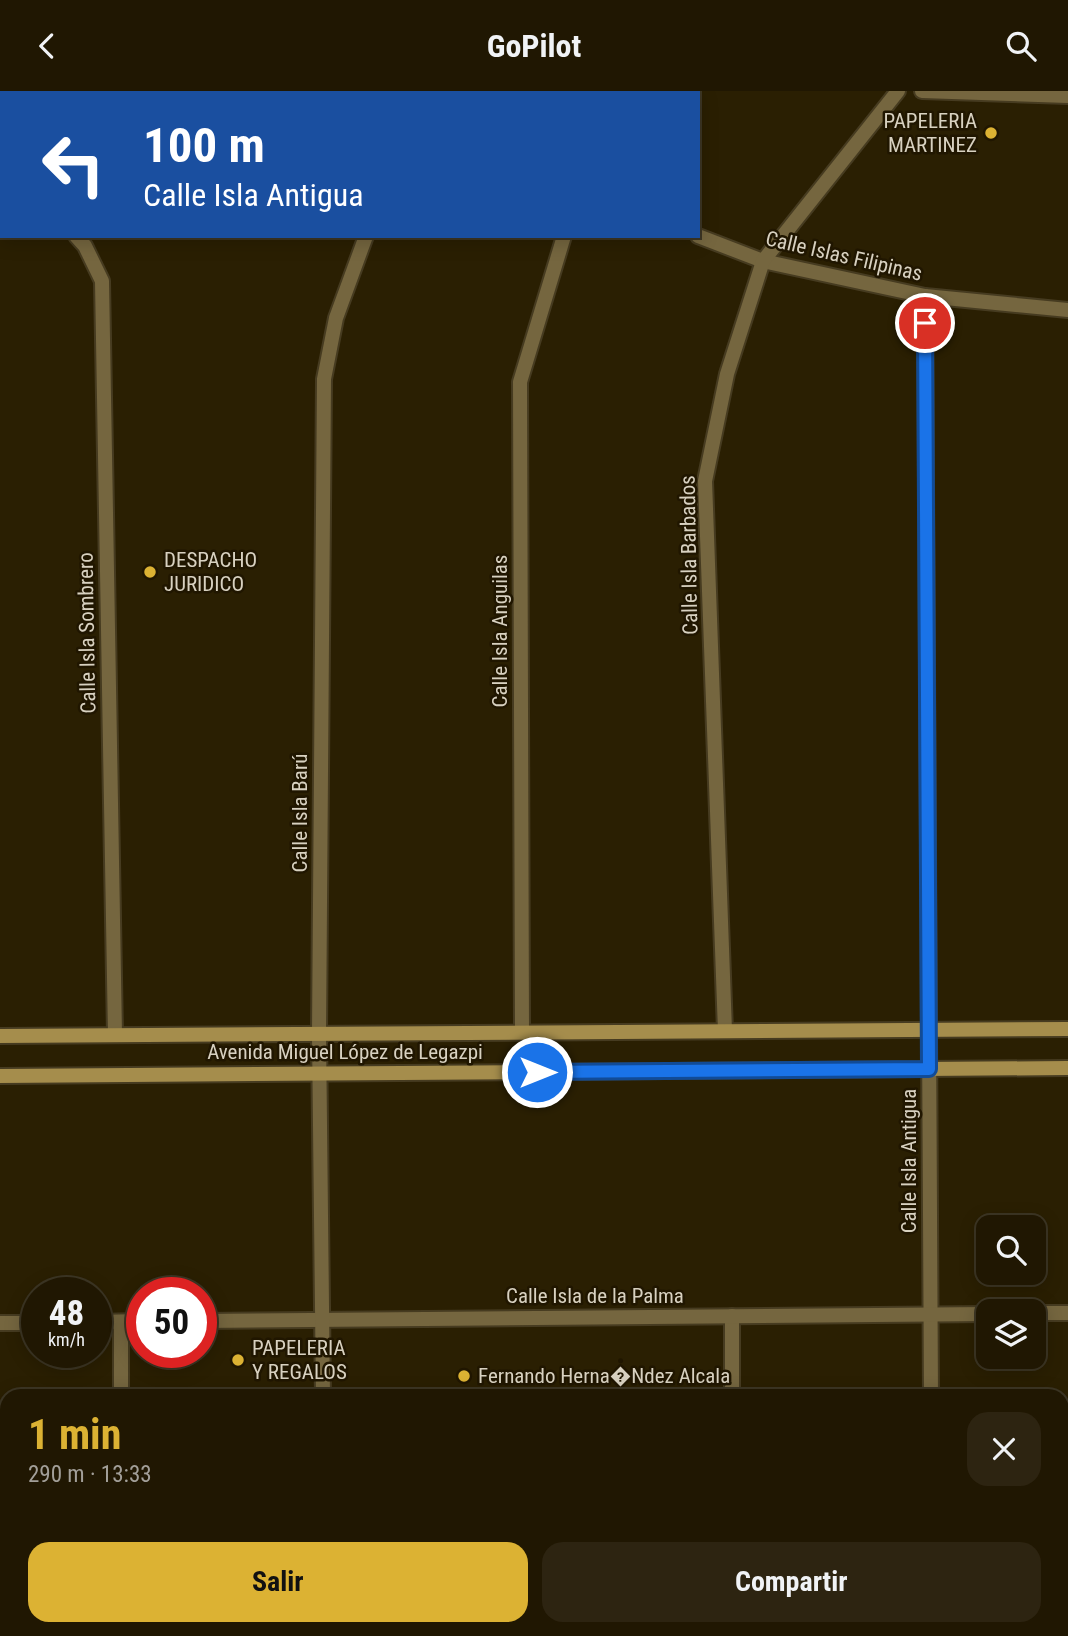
<!DOCTYPE html>
<html lang="es">
<head>
<meta charset="utf-8">
<style>
	:root { --surface:#201702; --page:#2d2411; --text:#f1f3f6; --muted:#a29f99; --line:#3d3624; --accent:#dcb233 }
	body { margin:0; font-family:"Roboto Condensed",sans-serif; background:var(--page); color:var(--text); height:100vh; display:flex; flex-direction:column; font-size:26px; white-space:nowrap }
	* { box-sizing:border-box; margin:0 }
	p { font-size:23px; color:var(--muted) }
	.icon { flex:none; width:38px; height:38px; fill:none; stroke:currentColor; stroke-width:2; stroke-linecap:round; stroke-linejoin:round }
	.map { position:relative; flex:1; overflow:hidden }
	.drawer { position:absolute; left:0px; top:1298px; width:1069px; height:247px; display:flex; flex-direction:column; background:var(--surface); border-radius:21px 21px 0 0; box-shadow:0 4px 18px #0003,0 0 0 2px var(--line) }
	.drawer>* { flex:none }
	.guide { position:absolute; left:0px; top:0px; width:700px; height:147px; box-shadow:0 4px 18px #0003,0 0 0 2px var(--line); background:#1a4fa0; color:#fff; overflow:hidden }
	.tools { position:absolute; left:976px; top:1124px; display:grid; gap:14px }
	.tools a { display:grid; place-items:center; width:70px; height:70px; border-radius:14px; background:var(--surface); box-shadow:0 4px 18px #0003,0 0 0 2px var(--line); font-size:35px }
	.speed { position:absolute; left:21px; top:1186px; display:flex; gap:14px; font-size:35px; font-weight:700; text-align:center }
	.speed>* { display:grid; place-content:center; width:91px; height:91px; border-radius:50%; background:var(--surface); box-shadow:0 4px 18px #0003,0 0 0 2px var(--line); line-height:1 }
	.speed small { font-size:18px; font-weight:400 }
	.speed .limit { border:10px solid #d22; background:#fff; color:#111 }
	.pin { position:absolute; display:grid; place-items:center; width:60px; height:60px; color:#fff; margin:-30px; border:4px solid #fff; border-radius:50%; box-shadow:0 2px 7px #0007 }
	.me { position:absolute; width:77px; margin:-38px; rotate:90deg; stroke-linejoin:round; filter:drop-shadow(0 0 5px #0008) }
	.turn { display:flex; align-items:center; gap:24px; height:147px; padding:0 28px; font-size:32px }
	.turn .icon { width:91px; height:91px; stroke-width:2.5 }
	.turn b { display:block; font-size:49px; line-height:60px }
	.round { display:grid; place-items:center; flex:none; width:74px; height:74px; border-radius:21px; background:var(--page) }
	.summary { display:flex; align-items:center; justify-content:space-between; height:119px; padding:0 28px }
	h1 { font-size:42px; font-weight:700; line-height:52px; color:var(--accent) }
	.primary-button { display:flex; gap:14px; margin-top:auto; padding:14px 28px }
	.primary-button a { flex:1; height:80px; border-radius:21px; background:var(--accent); color:#111; font-size:28px; font-weight:700; line-height:80px; text-align:center }
	.primary-button a+a { background:var(--page); color:var(--text) }
	header { display:flex; justify-content:space-between; align-items:center; height:91px; padding:0 28px; background:var(--surface); font-size:32px; font-weight:700 }
	.map>svg:first-child { display:block }
	.green { fill:#43350c }
	.lines { fill:none; stroke-linecap:round; stroke-linejoin:round }
	.street-casing { stroke:#463b20; stroke-width:18 }
	.secondary-casing { stroke:#463b20; stroke-width:18 }
	.street { stroke:#75663f; stroke-width:14 }
	.secondary { stroke:#a58d4c; stroke-width:14 }
	.route-casing { stroke:#114b97; stroke-width:18 }
	.route { stroke:#1a73e8; stroke-width:12 }
	.poi-dot { fill:#dcb233; stroke:#201600; stroke-width:2.5 }
	.labels { text-anchor:middle; stroke-width:5; stroke-linejoin:round; paint-order:stroke }
	.poi-label { font-size:21px; fill:#d8d1c0; stroke:#201600; text-anchor:start }
	.street-label { font-size:21px; fill:#d8d1c0; stroke:#201600 }
</style>
</head>
<body>
<header><svg class="icon" aria-label="back" viewBox="0 0 24 24"><path d="M15 5l-7 7 7 7"/></svg>GoPilot<svg class="icon" aria-label="search" viewBox="0 0 24 24"><circle cx="10" cy="10" r="6"/><path d="M15 15l6 6"/></svg></header>
<div class="map">
<svg width="1068" height="1545" viewBox="0 0 1068 1545">
	<rect width="100%" height="100%" fill="#2a1f02"/>
	<!-- green -->
	<rect class="green" x="354" y="1538" width="351" height="7"/>
	<g class="lines">
		<defs>
			<g id="street">
				<path d="M388,0L390,2"/>
				<path d="M922,0L1068,5"/>
				<path d="M422,2L423,0"/>
				<path d="M632,2L633,0"/>
				<path d="M76,145L85,155L102,190L115,944"/>
				<path d="M698,145L763,170L925,205L1068,219"/>
				<path d="M925,205L931,1306"/>
				<path d="M725,940L705,390L727,283L763,170L898,0"/>
				<path d="M522,941L520,291L564,145"/>
				<path d="M1034,1222H1068"/>
				<path d="M732,1225V1306"/>
				<path d="M201,1230L989,1223"/>
				<path d="M96,1231L142,1230"/>
				<path d="M0,1232H37"/>
				<path d="M121,1306V1231"/>
				<path d="M323,1306L319,943L324,288L336,227L366,145"/>
				<path d="M324,1538V1545"/>
				<path d="M732,1538V1545"/>
				<path d="M931,1538V1545"/>
				<path d="M121,1545V1538"/>
			</g>
			<g id="secondary">
				<path d="M44,2L46,0"/>
				<path d="M126,2L128,0"/>
				<path d="M0,50L2,48"/>
				<path d="M0,138L2,137"/>
				<path d="M0,945L1068,938"/>
				<path d="M0,985L1068,977"/>
			</g>
		</defs>
		<!-- street casing -->
		<use href="#street" class="street-casing"/>
		<!-- secondary casing -->
		<use href="#secondary" class="secondary-casing"/>
		<!-- street -->
		<use href="#street" class="street"/>
		<!-- secondary -->
		<use href="#secondary" class="secondary"/>
	</g>
	<g class="lines">
		<defs>
			<path id="route" d="M537,981L929,978L925,232"/>
		</defs>
		<!-- route casing -->
		<use href="#route" class="route-casing"/>
		<!-- route -->
		<use href="#route" class="route"/>
	</g>
	<!-- markers -->
	<g class="poi-dot">
		<circle cx="991" cy="42" r="7"/>
		<circle cx="150" cy="481" r="7"/>
		<circle cx="238" cy="1269" r="7"/>
		<circle cx="464" cy="1285" r="7"/>
	</g>
	<g class="labels">
		<!-- poi labels -->
		<g class="poi-label">
			<text x="977" y="37" text-anchor="end">PAPELERIA<tspan x="977" dy="24">MARTINEZ</tspan></text>
			<text x="164" y="476">DESPACHO<tspan x="164" dy="24">JURIDICO</tspan></text>
			<text x="252" y="1264">PAPELERIA<tspan x="252" dy="24">Y REGALOS</tspan></text>
			<text x="478" y="1292">Fernando Herna�Ndez Alcala</text>
		</g>
		<!-- street labels -->
		<g class="street-label">
			<text transform="translate(844 165) rotate(13)" y="7">Calle Islas Filipinas</text>
			<text transform="translate(689 464) rotate(-91)" y="7">Calle Isla Barbados</text>
			<text transform="translate(500 540) rotate(-90)" y="7">Calle Isla Anguilas</text>
			<text transform="translate(87 542) rotate(-91)" y="7">Calle Isla Sombrero</text>
			<text transform="translate(300 722) rotate(-90)" y="7">Calle Isla Barú</text>
			<text x="345" y="968">Avenida Miguel López de Legazpi</text>
			<text transform="translate(909 1070) rotate(-90)" y="7">Calle Isla Antigua</text>
			<text x="595" y="1212">Calle Isla de la Palma</text>
		</g>
	</g>
</svg>
<div class="tools">
<a><svg class="icon" aria-label="search" viewBox="0 0 24 24"><circle cx="10" cy="10" r="6"/><path d="M15 15l6 6"/></svg></a>
<a><svg class="icon" aria-label="layers" viewBox="0 0 24 24"><path d="M12 4l9 5-9 5-9-5zM3 14l9 5 9-5"/></svg></a>
</div>
<div class="speed"><div>48<small>km/h</small></div><div class="limit">50</div></div>
<div class="pin" style="left:925px;top:232px;background:#d93025"><svg class="icon" aria-label="arrive" viewBox="0 0 24 24"><path d="M6 21V4h12l-3 4 3 4H6"/></svg></div>
<svg class="me" style="left:537px;top:981px" viewBox="-20 -20 40 40"><circle r="17" fill="#1a73e8" stroke="#fff" stroke-width="3"/><path d="M0-11L8 9 0 5-8 9z" fill="#fff"/></svg>
<div class="guide">
<div class="turn"><svg class="icon" aria-label="left" viewBox="0 0 24 24"><path d="M17 20v-9H6M10 6l-5 5 5 5"/></svg><div><b>100 m</b>Calle Isla Antigua</div></div>
</div>
<section class="drawer">
<div class="summary"><div><h1>1 min</h1><p>290 m · 13:33</p></div><a class="round"><svg class="icon" aria-label="close" viewBox="0 0 24 24"><path d="M6 6l12 12M18 6L6 18"/></svg></a></div>
<div class="primary-button"><a>Salir</a><a>Compartir</a></div>
</section>
</div>
</body>
</html>
